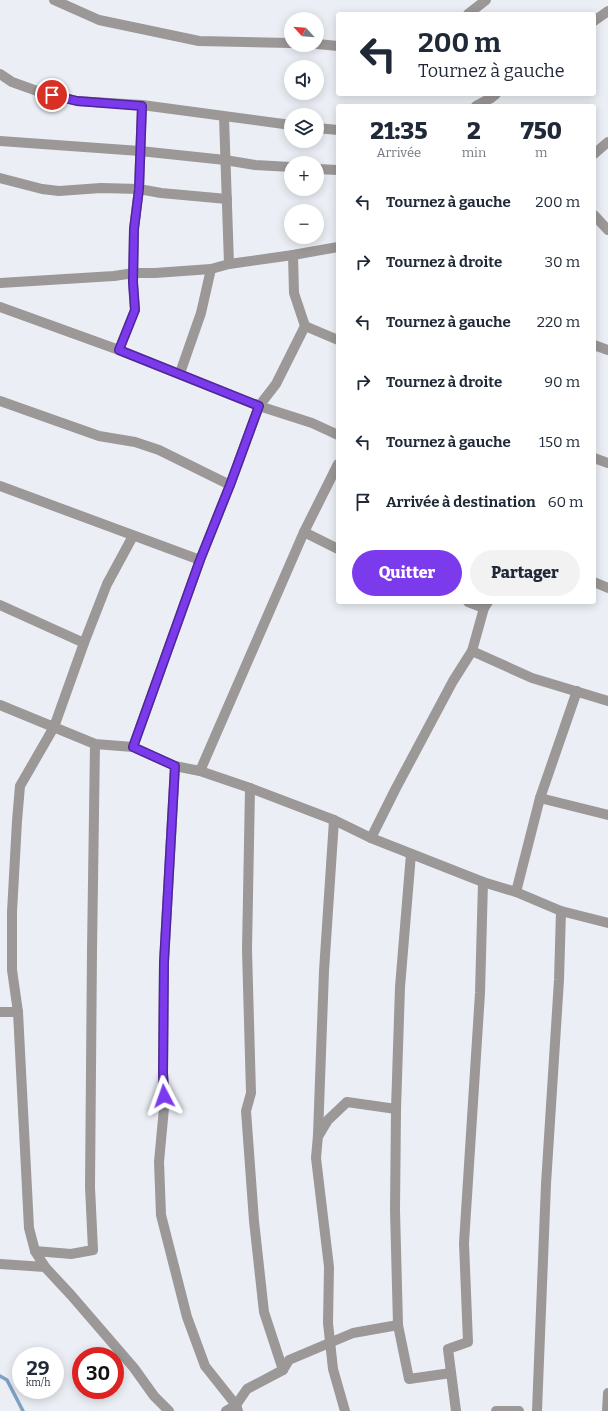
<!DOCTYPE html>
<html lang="fr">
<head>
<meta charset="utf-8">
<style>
	:root { --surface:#fff; --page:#f2f2f3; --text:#1f2937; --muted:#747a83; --accent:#7c3aed }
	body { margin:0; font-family:Bitter,serif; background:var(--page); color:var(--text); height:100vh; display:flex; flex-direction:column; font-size:15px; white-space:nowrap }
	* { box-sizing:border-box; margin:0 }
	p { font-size:13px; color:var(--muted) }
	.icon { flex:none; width:22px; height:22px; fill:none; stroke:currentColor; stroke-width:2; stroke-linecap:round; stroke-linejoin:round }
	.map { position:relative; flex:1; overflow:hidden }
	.details { position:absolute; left:336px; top:104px; width:260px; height:500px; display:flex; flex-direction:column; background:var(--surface); border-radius:4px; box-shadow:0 2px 10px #0003 }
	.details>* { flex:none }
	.top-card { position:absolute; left:336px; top:12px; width:260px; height:84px; border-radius:4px; box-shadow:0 2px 10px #0003; background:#fff; color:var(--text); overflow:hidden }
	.needle { width:26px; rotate:296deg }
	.controls { position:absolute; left:284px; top:12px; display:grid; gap:8px }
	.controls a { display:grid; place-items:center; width:40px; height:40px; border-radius:50%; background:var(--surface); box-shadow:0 2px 10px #0003; font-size:20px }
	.speed { position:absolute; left:12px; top:1347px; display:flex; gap:8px; font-size:20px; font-weight:700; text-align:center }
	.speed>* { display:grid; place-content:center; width:52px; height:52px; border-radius:50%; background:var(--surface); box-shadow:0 2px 10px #0003; line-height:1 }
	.speed small { font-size:10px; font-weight:400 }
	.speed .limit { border:6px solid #d22; background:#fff; color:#111 }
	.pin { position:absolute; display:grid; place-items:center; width:34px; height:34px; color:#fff; margin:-17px; border:2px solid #fff; border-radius:50%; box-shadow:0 1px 4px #0007 }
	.me { position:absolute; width:44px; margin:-22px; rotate:356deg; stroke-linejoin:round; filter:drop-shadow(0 0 3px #0008) }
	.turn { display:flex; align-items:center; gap:14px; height:84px; padding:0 16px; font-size:18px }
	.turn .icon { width:52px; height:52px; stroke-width:2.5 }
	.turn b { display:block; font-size:28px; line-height:34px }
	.eta { display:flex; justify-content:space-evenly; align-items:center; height:68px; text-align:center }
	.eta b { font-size:24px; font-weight:800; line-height:28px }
	.action { display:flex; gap:8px; margin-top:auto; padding:8px 16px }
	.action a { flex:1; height:46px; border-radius:24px; background:var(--accent); color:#fff; font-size:16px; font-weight:800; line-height:46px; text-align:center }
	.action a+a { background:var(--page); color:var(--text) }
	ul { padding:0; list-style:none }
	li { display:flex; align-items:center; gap:12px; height:60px; padding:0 16px }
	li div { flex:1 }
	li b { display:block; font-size:15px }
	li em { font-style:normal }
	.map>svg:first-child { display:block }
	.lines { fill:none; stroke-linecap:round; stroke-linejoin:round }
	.stream { stroke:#7da2c3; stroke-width:3.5 }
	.street { stroke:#9b9897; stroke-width:10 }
	.route-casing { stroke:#51269a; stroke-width:10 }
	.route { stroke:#7c3aed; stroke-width:7 }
</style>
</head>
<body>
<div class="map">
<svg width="608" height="1411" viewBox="0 0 608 1411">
	<rect width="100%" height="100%" fill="#ebeff5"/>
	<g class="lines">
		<!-- stream -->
		<path class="stream" d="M0,1376L7,1380L23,1411"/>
		<!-- street -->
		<g class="street">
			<path d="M54,0L99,20L199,41L291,43"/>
			<path d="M468,14L486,0"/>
			<path d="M594,21L608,11"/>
			<path d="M317,44L338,46"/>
			<path d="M0,74L12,82L40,92L77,101L142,105L291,125"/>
			<path d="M476,106L491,98L496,94"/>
			<path d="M224,117L229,264"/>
			<path d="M317,128L338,130"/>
			<path d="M0,141L140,151L225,160L255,165L291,167"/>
			<path d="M594,154L608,142"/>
			<path d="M317,169L338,170"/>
			<path d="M0,178L42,189L59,191L101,188L139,189L161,193L227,199"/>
			<path d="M594,215L608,230"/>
			<path d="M0,283L114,276L134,273H155L211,269L229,264L293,255L338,247"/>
			<path d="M0,307L119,350L259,406L312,423L338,435"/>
			<path d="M305,326L338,340"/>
			<path d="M594,345L608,350"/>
			<path d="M119,350L135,310L133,282L134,229L139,189L142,105"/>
			<path d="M180,373L201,313L211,269"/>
			<path d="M0,401L99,436L135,442L159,450L230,485"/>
			<path d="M594,458L608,463"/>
			<path d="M0,486L200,560"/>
			<path d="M304,532L338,549"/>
			<path d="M133,536L107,584L84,643L54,727L20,786L17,821L12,912V970L18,1012L29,1228L35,1251L45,1267L71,1295L134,1368L154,1396L169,1411"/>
			<path d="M594,582L608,588"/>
			<path d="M468,602L484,608"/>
			<path d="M0,605L84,643"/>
			<path d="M472,651L532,678L608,701"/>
			<path d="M0,705L95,744L133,747L175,766L200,771L250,788L334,820L371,838L483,882L516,892L561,911L608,923"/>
			<path d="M133,747L200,560L230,485L259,406L276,384L305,326L294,293L293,255"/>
			<path d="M175,766L164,962L163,1073L165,1097L159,1162L161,1215L187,1317L205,1366L236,1405L238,1411"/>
			<path d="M200,771L304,532L338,464"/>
			<path d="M250,788L247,950L251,1093L246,1111L254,1221L264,1312L283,1370"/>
			<path d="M540,798L608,815"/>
			<path d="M334,820L324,971L318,1135L316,1158L329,1267L328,1323L333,1369L345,1411"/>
			<path d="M371,838L396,788L453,681L472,651L484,608L488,602"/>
			<path d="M411,854L400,987L396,1109L395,1210L398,1325L409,1379L451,1373"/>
			<path d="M516,892L540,798L577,691"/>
			<path d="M0,1012H18"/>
			<path d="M319,1135L328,1120L347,1102L396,1109"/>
			<path d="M35,1251L71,1254L93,1250L90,1187L92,951L95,744"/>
			<path d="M0,1264L45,1267"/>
			<path d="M226,1411L236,1405L247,1389L283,1370L289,1360L353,1333L398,1325"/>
			<path d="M456,1411L448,1349L468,1342L464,1243L480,993L483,882"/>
			<path d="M496,1411H519"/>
			<path d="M537,1411L546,1184L559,980L561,911"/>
			<path d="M607,1411L608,1393"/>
		</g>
	</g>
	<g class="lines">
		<defs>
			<path id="route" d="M52,95L77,101L142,106L139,189L134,229L133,282L135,310L119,350L259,406L230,485L200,560L133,747L175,766L164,962L163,1073L164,1096"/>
		</defs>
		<!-- route casing -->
		<use href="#route" class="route-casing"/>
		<!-- route -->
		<use href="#route" class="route"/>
	</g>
</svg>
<div class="controls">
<a><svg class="needle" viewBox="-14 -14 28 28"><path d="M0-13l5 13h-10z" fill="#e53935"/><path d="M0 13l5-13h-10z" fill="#747a83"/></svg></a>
<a><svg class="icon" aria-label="sound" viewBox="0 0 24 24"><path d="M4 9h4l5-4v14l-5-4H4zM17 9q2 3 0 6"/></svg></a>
<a><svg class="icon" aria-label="layers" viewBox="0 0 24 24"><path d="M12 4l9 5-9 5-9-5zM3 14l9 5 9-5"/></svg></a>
<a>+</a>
<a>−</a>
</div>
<div class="speed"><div>29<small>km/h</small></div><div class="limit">30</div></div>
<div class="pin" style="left:52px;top:95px;background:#d93025"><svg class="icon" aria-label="arrive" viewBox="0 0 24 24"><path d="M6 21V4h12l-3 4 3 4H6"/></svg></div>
<svg class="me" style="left:164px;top:1096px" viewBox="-20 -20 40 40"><path d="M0-17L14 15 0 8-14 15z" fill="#7c3aed" stroke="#fff" stroke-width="4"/></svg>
<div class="top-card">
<div class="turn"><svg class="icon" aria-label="left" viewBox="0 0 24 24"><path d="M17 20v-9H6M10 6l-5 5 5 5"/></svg><div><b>200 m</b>Tournez à gauche</div></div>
</div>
<section class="details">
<div class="eta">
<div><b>21:35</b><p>Arrivée</p></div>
<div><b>2</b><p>min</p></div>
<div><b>750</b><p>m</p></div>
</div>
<ul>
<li><svg class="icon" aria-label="left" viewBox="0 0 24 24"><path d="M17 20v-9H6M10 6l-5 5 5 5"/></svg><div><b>Tournez à gauche</b></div><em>200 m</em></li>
<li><svg class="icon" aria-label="right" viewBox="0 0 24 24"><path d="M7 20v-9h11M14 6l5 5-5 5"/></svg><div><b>Tournez à droite</b></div><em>30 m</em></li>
<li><svg class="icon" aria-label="left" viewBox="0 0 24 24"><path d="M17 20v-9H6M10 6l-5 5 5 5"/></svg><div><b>Tournez à gauche</b></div><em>220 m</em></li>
<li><svg class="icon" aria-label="right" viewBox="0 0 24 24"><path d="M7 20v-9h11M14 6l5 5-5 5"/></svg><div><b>Tournez à droite</b></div><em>90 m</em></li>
<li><svg class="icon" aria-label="left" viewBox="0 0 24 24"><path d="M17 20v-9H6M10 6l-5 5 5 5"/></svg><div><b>Tournez à gauche</b></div><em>150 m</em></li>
<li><svg class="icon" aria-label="arrive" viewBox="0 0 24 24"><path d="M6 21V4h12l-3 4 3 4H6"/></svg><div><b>Arrivée à destination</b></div><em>60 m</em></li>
</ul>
<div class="action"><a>Quitter</a><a>Partager</a></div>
</section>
</div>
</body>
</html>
